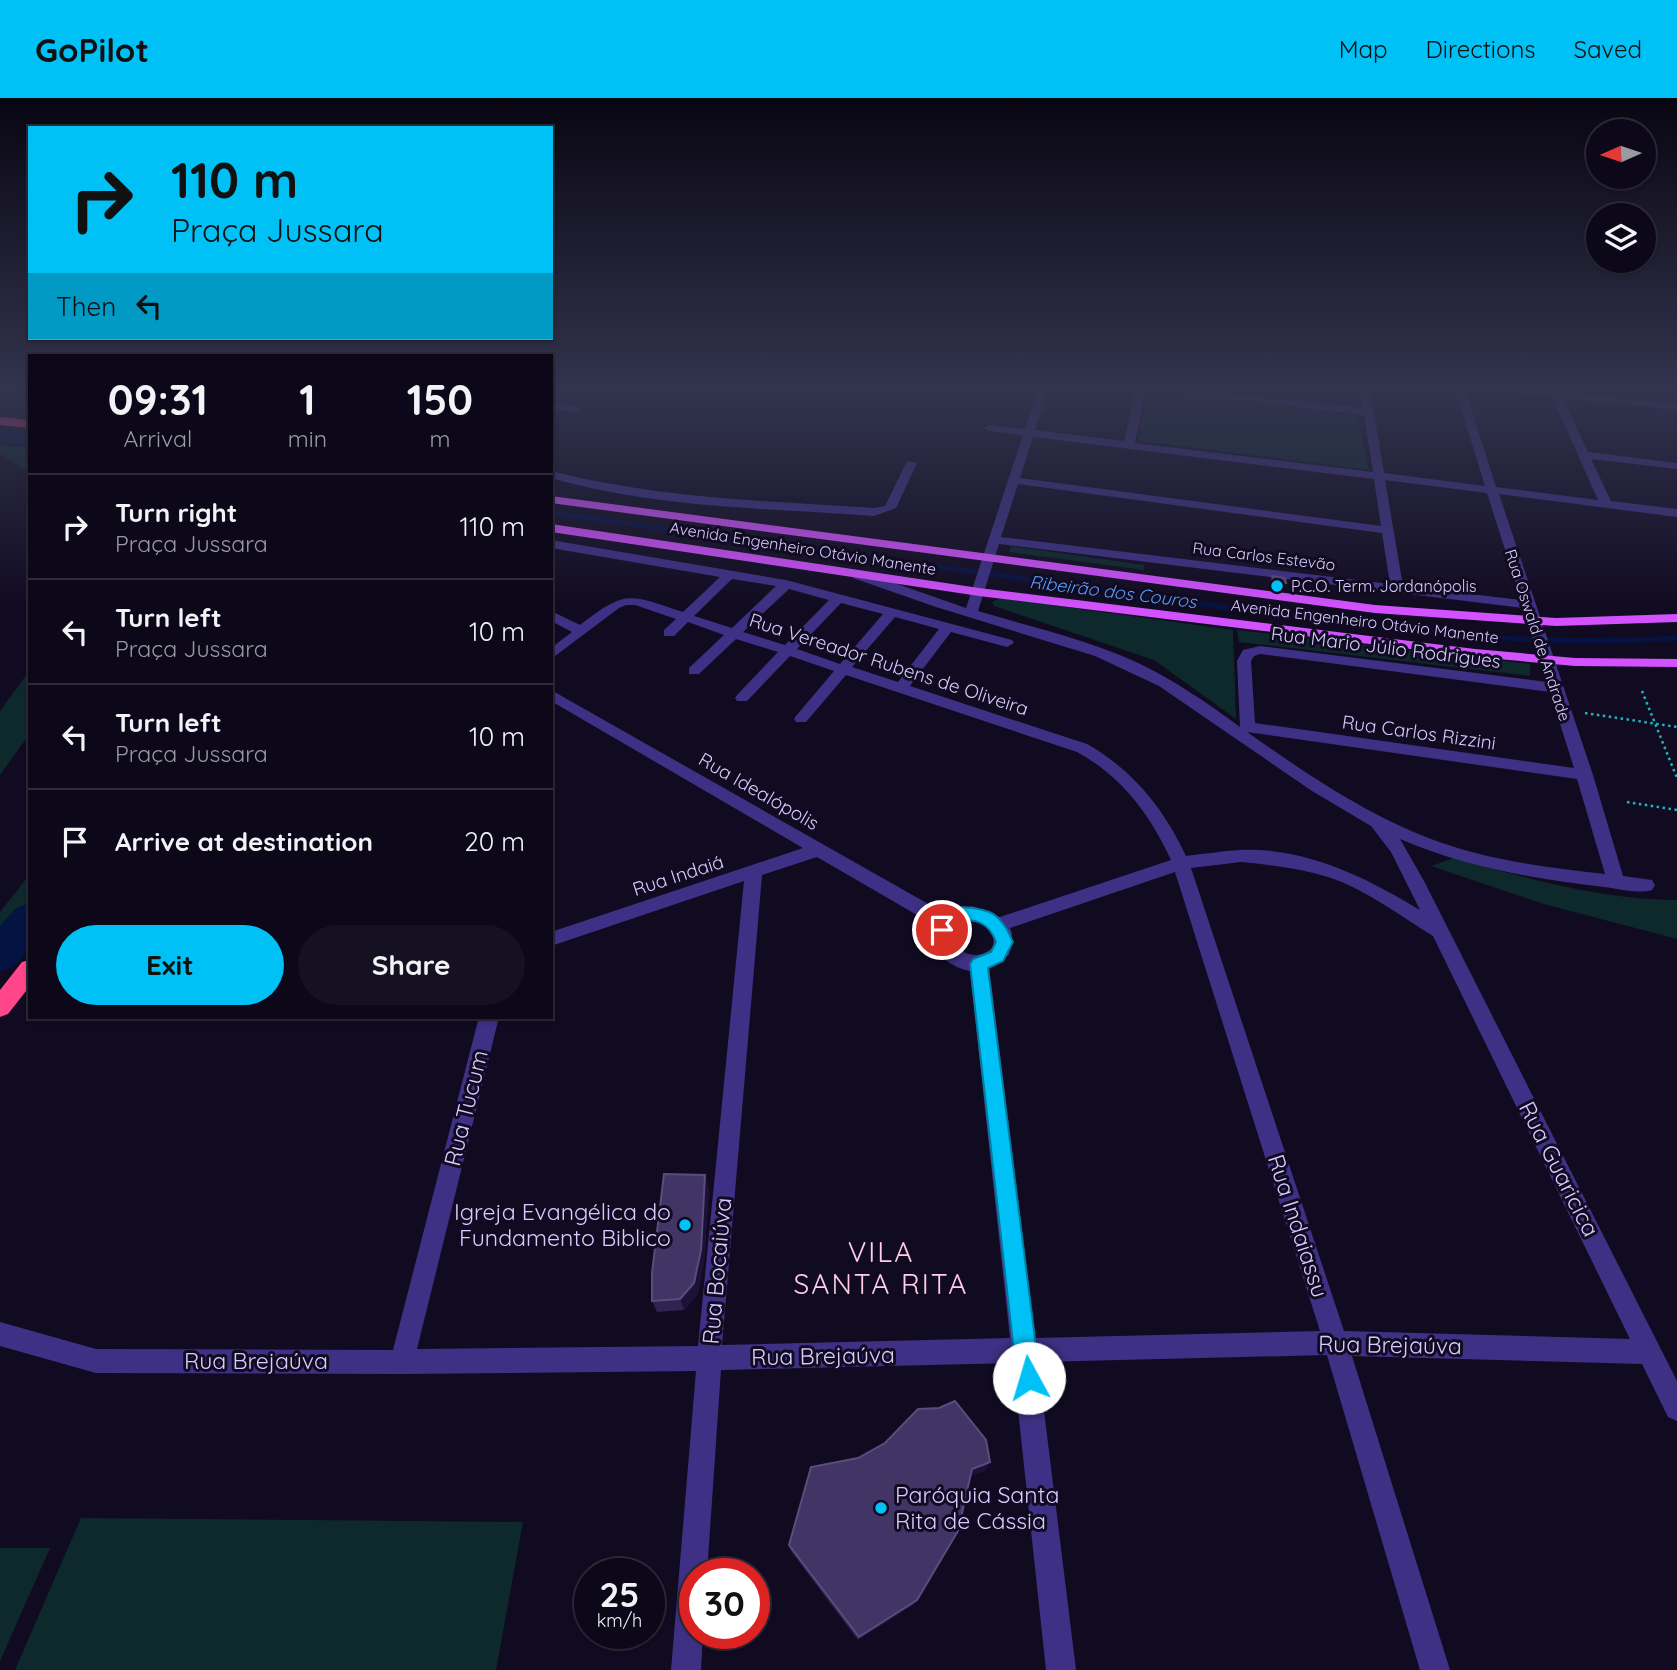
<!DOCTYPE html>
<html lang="en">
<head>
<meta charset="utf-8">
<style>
	:root { --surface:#0d0819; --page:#161122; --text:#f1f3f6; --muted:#9a9aa2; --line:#2d2938; --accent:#00c1f6 }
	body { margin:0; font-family:Quicksand,sans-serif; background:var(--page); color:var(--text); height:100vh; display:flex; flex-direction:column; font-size:26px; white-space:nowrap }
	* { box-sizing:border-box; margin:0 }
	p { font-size:23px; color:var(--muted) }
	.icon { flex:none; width:38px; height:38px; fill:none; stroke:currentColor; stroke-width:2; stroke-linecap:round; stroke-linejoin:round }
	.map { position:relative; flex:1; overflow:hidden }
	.sheet { position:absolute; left:28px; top:256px; width:525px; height:665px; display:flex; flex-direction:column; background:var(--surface); border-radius:0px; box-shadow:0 2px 5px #0004,0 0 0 2px var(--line) }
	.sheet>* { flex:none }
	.hud { position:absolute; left:28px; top:28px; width:525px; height:214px; border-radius:0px; box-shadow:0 2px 5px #0004,0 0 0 2px var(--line); background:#00c1f6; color:#111; overflow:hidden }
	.needle { width:46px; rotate:267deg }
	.tools { position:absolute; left:1586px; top:21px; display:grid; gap:14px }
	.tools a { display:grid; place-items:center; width:70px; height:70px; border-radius:50%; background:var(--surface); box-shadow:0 2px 5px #0004,0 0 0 2px var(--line); font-size:35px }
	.speed { position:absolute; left:574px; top:1460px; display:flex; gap:14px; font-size:35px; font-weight:700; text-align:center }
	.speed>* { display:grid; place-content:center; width:91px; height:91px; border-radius:50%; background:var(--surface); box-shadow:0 2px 5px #0004,0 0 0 2px var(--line); line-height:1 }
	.speed small { font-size:18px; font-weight:400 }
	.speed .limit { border:10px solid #d22; background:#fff; color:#111 }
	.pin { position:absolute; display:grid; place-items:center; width:60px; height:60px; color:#fff; margin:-30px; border:4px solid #fff; border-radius:50%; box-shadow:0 2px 7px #0007 }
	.me { position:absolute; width:77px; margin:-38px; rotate:354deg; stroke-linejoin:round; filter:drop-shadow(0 0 5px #0008) }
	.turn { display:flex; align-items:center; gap:24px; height:147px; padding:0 28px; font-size:32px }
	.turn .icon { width:91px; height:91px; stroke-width:2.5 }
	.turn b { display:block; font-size:49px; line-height:60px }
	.then { display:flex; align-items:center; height:66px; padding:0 28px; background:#0003; gap:14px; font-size:26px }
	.eta { display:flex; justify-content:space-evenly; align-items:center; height:119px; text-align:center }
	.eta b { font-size:42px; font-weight:700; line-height:49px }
	.action { display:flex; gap:14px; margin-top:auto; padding:14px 28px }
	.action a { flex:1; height:80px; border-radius:42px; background:var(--accent); color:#111; font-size:28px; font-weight:700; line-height:80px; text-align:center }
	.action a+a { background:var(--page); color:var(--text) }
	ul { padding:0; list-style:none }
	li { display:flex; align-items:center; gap:21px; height:105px; padding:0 28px; border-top:2px solid var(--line) }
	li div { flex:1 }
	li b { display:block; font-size:26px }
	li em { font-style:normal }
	header { display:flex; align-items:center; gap:42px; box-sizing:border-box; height:98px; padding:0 35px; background:var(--accent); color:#111 }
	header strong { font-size:33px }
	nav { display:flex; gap:38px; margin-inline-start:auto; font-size:24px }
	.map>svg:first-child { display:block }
	.green { fill:#0d292c }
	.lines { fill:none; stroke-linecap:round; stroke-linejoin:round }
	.stream-far1 { stroke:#041341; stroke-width:4.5 }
	.stream { stroke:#041341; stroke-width:5 }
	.river { fill:#041341; fill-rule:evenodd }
	.path { stroke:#22b4bc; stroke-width:2.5; stroke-dasharray:2.5 3.5; stroke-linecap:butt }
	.minor { fill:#3e3185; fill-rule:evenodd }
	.major { fill:#d252ff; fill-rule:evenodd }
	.highway { fill:#ff468a; fill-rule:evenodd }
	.wall { fill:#312251 }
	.shaded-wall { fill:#1c1136 }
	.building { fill:#423464; stroke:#5a4c7c; stroke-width:2 }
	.route { fill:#00c1f6; stroke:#007da0; stroke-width:2 }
	.poi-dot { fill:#00c1f6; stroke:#110b21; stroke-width:2.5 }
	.labels { text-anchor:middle; stroke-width:6; stroke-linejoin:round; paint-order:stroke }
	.far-street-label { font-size:16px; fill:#d7cbff; stroke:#110b21 }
	.far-poi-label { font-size:16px; fill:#d7cbff; stroke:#110b21; text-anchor:start }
	.far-water-label { font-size:18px; font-style:italic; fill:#599fff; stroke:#110b21 }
	.street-label { font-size:19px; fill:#d7cbff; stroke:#110b21 }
	.near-street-label { font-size:23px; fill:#d7cbff; stroke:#110b21 }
	.near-poi-label { font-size:23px; fill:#d7cbff; stroke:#110b21; text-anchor:end }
	.near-quarter-label { font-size:28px; letter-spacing:2px; fill:#ffcde7; stroke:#110b21 }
</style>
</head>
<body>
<header>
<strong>GoPilot</strong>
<nav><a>Map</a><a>Directions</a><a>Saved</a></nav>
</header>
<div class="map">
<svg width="1677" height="1572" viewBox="0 0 1677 1572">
	<rect width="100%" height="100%" fill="#110b21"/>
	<!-- green -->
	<g class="green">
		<path d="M1148,293L1357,318L1369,372L1138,343Z"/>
		<path d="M0,348L30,349V375L0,356Z"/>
		<path d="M1011,448L1144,467V472L1009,454Z"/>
		<path d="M1000,500L1233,532L1236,621L1154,562L994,508L992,504Z"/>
		<path d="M1237,532L1530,566V578L1239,544Z"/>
		<path d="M30,572V635L0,677V613Z"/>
		<path d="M1454,760C1526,780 1602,802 1677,802V841L1544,806L1431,768Z"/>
		<path d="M30,776V801L0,838V814Z"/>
		<path d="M81,1420L523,1424L496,1572H15Z"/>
		<path d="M0,1450H50L0,1563Z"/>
	</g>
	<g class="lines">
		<!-- stream-far1 -->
		<path class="stream-far1" d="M551,415L1126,495"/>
		<!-- stream -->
		<path class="stream" d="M1112,494C1299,518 1488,553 1677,540"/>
		<!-- river -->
		<g class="river">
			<path d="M0,331L30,334V348L0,345Z"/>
			<path d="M30,805C30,837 36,862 0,874V828L16,810Z"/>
		</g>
		<!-- path -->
		<g class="path">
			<path d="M1642,593L1677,680"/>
			<path d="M1585,615L1677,629"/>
			<path d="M1627,704L1677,712"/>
		</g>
		<!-- minor -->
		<g class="minor">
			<path d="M1038,291H1048L1035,332L1124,343L1136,291H1146L1135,345L1373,374L1364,317L1162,294L1157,291H1187L1363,310L1360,291H1370L1384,375L1485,388L1455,291H1465L1496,389L1598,402L1552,299L1507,294L1502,291H1534L1677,306V312L1563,300L1588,354L1677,365V371L1591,361L1611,403L1677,411V419L1499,396L1593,677L1623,778L1652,782L1655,787L1652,792C1638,796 1619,791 1604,789C1534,781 1465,769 1400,741L1424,783L1677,1283V1323L1668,1319L1642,1266L1352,1258L1450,1572H1420L1327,1257L1038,1264L1076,1572H1046L1013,1265L721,1272L707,1475H695V1535H703L701,1572H671L696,1273L402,1276L96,1275L0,1248V1224L96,1251L393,1252L479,919H499L417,1251L698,1248L744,783L551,848V834L803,750L551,603V592L946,816L972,808L1000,819L1171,762C1150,716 1121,678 1077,654L846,577L806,624H796L794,621L796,618L834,573L790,558L747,603H737L735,600L737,597L778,554L736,541L699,576H689V570L724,537L688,524L674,538H664V532L676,521L635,507H626L619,510L551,561V550L572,534L551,523V513L580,527C626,491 629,496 683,514L720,479L551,450V442L786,482L1012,542L1014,545L1007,549L951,534L910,588L1087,646C1133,672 1164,711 1186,758C1204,756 1222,753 1240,752C1305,749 1366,779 1420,812L1391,754L1371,728L1312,693L1159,588L1095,558L936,509L853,480V474H863L966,510L1023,337L989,333L984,330L989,327L1025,331ZM1033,339L1374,381L1381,428L1020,380ZM1385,382L1487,395L1521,502L1403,488ZM1018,386L1382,435L1390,486L1001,439ZM999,446L1523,510L1547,584L1260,548L1243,552L1237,563L1240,629C1207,605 1173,581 1136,564C1086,541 1031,529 978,513ZM732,481L776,488L732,530L694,518ZM789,491L829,502L785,547L743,534ZM841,505L883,516L840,566L797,551ZM895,519L939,531L898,584L852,569ZM1260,556L1550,594L1574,670L1255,625L1251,563L1254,558ZM1247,634L1577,681L1605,776C1551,770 1494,763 1442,745C1371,720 1308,677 1247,634ZM817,759L936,828C927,853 948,868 970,873L1010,1240L722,1247L762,777ZM1241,764C1271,767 1299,770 1328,779C1363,790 1401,818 1433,838L1630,1241L1344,1233L1191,770ZM1175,774L1320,1233L1035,1240L989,870L1009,857L1012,835L1010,830ZM972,822L985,826L994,837L993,849C979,862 965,858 953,846L954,830Z"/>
			<path d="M551,304L581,310L582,312L577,315L551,310Z"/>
			<path d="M907,363L917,365L896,410L874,418C767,410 654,410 551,380V373C656,400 766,403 874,410L885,408Z"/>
		</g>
		<!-- major -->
		<g class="major">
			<path d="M551,398L1375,507L1556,520L1677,516V524L1556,528L1375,515L551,405Z"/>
			<path d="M551,426L979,490L1475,551L1575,560L1677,561V569L1575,568L1475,559L979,498L551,434Z"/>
		</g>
		<!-- highway -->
		<g class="highway">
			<path d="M0,319L30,322V330L0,327Z"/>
			<path d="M30,862V888L8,916L0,919V892L22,864Z"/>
		</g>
	</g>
	<!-- wall -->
	<g class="wall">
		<path d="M1272,478L1286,485L1284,491L1272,490L1270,484Z"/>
		<path d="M705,1077L709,1091L704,1164L698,1196L684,1212L657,1214L652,1203Z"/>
		<path d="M885,1345L990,1364L984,1373L970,1378L917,1502L914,1506L858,1542L791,1453L789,1447L858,1360Z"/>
	</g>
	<!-- shaded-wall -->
	<g class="shaded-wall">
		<path d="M705,1077L709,1091L704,1164L698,1196L684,1212L680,1201Z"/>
		<path d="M990,1364L984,1373L966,1380L972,1371Z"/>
		<path d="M917,1502L914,1506L858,1542L859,1539Z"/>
	</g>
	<!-- building -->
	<g class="building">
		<path d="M1272,478L1285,480L1286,485L1274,484Z"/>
		<path d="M664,1076L705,1077L701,1152L694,1185L680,1201L652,1203V1175Z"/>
		<path d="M955,1303L986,1342L990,1364L972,1371L958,1433L917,1502L859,1539L789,1447L811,1369L858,1360L885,1345L918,1311L939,1310Z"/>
	</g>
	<!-- sky -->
	<linearGradient id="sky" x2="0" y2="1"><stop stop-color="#090612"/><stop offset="0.57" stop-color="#32344e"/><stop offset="1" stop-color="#32344e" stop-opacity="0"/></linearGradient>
	<rect width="1677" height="511" fill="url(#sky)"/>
	<!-- route -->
	<path class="route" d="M962,809C991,811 1001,815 1013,844L1003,863L988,870L1040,1280L1037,1288L1029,1291L1021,1288L1017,1280L970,866L973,861L991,854L996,844C990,827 977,819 959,824C952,832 948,841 936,837L934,832L947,815Z"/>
	<!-- markers -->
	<g class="poi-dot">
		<circle cx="1277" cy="488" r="7"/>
		<circle cx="685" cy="1127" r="7"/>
		<circle cx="881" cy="1410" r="7"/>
	</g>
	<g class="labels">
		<!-- far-street labels -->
		<g class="far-street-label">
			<text transform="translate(803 450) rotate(9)" y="6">Avenida Engenheiro Otávio Manente</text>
			<text transform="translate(1264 458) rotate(7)" y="6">Rua Carlos Estevão</text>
			<text transform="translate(1365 523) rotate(7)" y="6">Avenida Engenheiro Otávio Manente</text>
			<text transform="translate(1538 537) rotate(72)" y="6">Rua Oswald de Andrade</text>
		</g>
		<!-- far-poi labels -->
		<g class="far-poi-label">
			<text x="1291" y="494">P.C.O. Term. Jordanópolis</text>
		</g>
		<!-- far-water labels -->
		<g class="far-water-label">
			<text transform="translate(1113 494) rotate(7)" y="6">Ribeirão dos Couros</text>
		</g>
		<!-- street labels -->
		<g class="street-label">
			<text transform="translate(1386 549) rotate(7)" y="7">Rua Mario Júlio Rodrigues</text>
			<text transform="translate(889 566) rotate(18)" y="7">Rua Vereador Rubens de Oliveira</text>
			<text transform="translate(1419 634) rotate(8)" y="7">Rua Carlos Rizzini</text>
			<text transform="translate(759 693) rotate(30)" y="7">Rua Idealópolis</text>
			<text transform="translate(678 777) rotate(-18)" y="7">Rua Indaiá</text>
		</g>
		<!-- near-street labels -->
		<g class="near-street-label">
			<text transform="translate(466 1010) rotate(-76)" y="8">Rua Tucum</text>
			<text transform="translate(1559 1071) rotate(63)" y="8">Rua Guaricica</text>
			<text transform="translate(1298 1128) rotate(72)" y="8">Rua Indaiassu</text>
			<text transform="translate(717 1173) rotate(-85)" y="8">Rua Bocaiúva</text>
			<text transform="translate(1390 1247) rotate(1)" y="8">Rua Brejaúva</text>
			<text transform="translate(823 1258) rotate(-1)" y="8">Rua Brejaúva</text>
			<text x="256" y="1271">Rua Brejaúva</text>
		</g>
		<!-- near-poi labels -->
		<g class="near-poi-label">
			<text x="671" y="1122">Igreja Evangélica do<tspan x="671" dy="26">Fundamento Biblico</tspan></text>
			<text x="895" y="1405" text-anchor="start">Paróquia Santa<tspan x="895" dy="26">Rita de Cássia</tspan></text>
		</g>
		<!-- near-quarter labels -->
		<g class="near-quarter-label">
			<text x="881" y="1164">VILA<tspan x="881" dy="32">SANTA RITA</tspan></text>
		</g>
	</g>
</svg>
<div class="tools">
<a><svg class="needle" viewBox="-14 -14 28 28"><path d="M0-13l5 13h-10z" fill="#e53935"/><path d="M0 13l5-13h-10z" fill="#9a9aa2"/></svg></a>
<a><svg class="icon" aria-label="layers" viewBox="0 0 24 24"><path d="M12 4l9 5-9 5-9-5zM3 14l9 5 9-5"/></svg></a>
</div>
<div class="speed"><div>25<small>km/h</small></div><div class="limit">30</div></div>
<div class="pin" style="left:942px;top:832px;background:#d93025"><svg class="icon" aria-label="arrive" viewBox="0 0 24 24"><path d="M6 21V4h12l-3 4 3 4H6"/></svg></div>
<svg class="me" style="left:1029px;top:1280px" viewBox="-20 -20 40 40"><circle r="19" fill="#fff"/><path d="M0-13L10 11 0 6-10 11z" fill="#00c1f6"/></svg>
<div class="hud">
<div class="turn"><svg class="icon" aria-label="right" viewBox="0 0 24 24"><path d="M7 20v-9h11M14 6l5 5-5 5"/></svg><div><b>110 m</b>Praça Jussara</div></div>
<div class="then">Then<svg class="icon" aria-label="left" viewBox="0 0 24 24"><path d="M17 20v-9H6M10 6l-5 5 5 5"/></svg></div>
</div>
<section class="sheet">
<div class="eta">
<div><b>09:31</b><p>Arrival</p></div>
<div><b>1</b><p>min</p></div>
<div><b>150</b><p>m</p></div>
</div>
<ul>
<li><svg class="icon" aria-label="right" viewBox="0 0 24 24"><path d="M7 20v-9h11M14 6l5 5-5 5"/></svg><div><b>Turn right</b><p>Praça Jussara</p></div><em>110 m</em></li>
<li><svg class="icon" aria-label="left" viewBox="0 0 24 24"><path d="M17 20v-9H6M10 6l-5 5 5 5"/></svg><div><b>Turn left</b><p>Praça Jussara</p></div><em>10 m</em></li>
<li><svg class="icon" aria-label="left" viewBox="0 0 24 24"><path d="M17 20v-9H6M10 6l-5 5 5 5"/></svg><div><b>Turn left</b><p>Praça Jussara</p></div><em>10 m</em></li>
<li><svg class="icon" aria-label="arrive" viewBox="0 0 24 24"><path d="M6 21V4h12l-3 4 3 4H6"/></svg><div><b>Arrive at destination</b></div><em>20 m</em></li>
</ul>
<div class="action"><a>Exit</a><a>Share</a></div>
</section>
</div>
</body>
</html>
